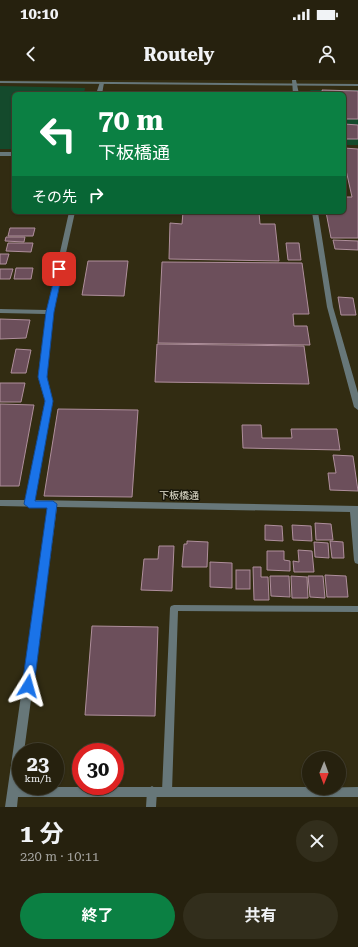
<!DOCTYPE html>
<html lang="ja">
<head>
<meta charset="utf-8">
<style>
	:root { --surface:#26210e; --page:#322e1c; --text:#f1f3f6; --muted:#a4a39e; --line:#423e2e; --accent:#0b8043 }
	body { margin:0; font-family:"Roboto Serif","Noto Sans JP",serif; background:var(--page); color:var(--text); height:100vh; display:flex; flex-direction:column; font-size:15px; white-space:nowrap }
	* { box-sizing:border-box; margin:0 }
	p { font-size:13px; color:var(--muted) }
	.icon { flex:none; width:22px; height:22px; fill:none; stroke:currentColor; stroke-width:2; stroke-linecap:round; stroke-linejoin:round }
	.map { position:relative; height:727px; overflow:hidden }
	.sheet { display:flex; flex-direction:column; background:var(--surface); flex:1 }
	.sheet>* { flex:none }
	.top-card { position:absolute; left:12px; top:12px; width:334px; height:122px; border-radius:6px; box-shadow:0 1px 3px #0004,0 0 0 1px var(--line); background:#0b8043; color:#fff; overflow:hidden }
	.needle { width:26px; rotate:181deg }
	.controls { position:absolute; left:302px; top:671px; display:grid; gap:8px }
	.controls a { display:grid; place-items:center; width:44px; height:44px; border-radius:50%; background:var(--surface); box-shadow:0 1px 3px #0004,0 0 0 1px var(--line); font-size:20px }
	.speed { position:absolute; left:12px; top:663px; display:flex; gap:8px; font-size:20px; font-weight:700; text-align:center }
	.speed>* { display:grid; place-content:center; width:52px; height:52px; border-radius:50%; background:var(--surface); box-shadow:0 1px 3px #0004,0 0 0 1px var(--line); line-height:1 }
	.speed small { font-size:10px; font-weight:400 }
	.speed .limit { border:6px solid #d22; background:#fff; color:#111 }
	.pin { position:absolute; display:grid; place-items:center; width:34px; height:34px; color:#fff; margin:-17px; border-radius:8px; box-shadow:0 2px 6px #0006 }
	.me { position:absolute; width:44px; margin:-22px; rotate:8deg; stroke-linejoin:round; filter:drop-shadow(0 0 3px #0008) }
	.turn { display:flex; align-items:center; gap:14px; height:84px; padding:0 20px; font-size:18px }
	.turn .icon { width:52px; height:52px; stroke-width:2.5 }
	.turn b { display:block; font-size:28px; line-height:34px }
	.then { display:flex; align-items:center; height:38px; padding:0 20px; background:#0003; gap:8px; font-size:15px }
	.round { display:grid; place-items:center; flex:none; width:42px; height:42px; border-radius:21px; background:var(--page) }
	.head { display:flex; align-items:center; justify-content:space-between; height:68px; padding:0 20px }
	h1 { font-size:24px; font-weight:700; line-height:30px }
	.primary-button { display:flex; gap:8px; margin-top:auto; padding:8px 20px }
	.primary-button a { flex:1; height:46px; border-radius:24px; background:var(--accent); color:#fff; font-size:16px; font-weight:700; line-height:46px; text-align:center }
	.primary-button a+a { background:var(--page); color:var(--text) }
	.status { display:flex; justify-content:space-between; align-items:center; height:28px; padding:0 20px; background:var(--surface); direction:ltr }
	.status svg { height:11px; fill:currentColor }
	header { display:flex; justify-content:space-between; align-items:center; height:52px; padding:0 20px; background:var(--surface); font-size:18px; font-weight:700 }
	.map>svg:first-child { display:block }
	.green { fill:#144a2c }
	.building { fill:#6c4f5b; stroke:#af8f9c }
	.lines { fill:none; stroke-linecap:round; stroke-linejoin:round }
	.service { fill:#677779; fill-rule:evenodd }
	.minor { fill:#677779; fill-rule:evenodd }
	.tertiary { fill:#677779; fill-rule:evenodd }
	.route { fill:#1a73e8; stroke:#114b97 }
	.labels { text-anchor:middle; stroke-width:3; stroke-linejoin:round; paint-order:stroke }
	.street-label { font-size:10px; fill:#e7e4d4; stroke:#171509 }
</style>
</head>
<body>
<div class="status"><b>10:10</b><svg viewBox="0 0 49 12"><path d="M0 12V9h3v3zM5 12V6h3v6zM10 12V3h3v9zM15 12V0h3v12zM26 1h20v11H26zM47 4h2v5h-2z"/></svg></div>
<header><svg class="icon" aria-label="back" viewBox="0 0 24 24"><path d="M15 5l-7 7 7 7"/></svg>Routely<svg class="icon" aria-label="person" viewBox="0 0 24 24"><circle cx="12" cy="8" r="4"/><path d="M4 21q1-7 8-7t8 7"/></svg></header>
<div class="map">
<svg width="358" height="727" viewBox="0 0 358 727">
	<rect width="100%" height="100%" fill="#322c12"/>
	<!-- green -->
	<g class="green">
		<path d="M0,6L85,8L84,14H14V69H0Z"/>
		<path d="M311,10H358V65H344V14H305Z"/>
	</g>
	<!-- building -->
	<g class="building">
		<path d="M322,10L358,11V39H344V14H323Z"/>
		<path d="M344,44L358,45V59H344Z"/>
		<path d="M344,68L358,69V158H331L326,132H344V117H352L344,81Z"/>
		<path d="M183,132H259L260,144H275L279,181L169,179L170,143L182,144Z"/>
		<path d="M10,148H35L33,156H8Z"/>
		<path d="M6,157H25L24,162L5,161Z"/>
		<path d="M333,160L358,161V170L335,169Z"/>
		<path d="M8,163H33L31,172L6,171Z"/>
		<path d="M286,163H299L301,180H288Z"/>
		<path d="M0,174H9L6,184H0Z"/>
		<path d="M88,181H128L124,216L82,215Z"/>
		<path d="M162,182L302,183L309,234H293L294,246H307L310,265L158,263Z"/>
		<path d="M16,188H33L31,199H14Z"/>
		<path d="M0,189H13L10,199H0Z"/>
		<path d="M338,217L353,218L356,235H341Z"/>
		<path d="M0,239L30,240L26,258L0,259Z"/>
		<path d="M157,264L304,266L309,304L155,302Z"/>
		<path d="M16,269L31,270L26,293H11Z"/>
		<path d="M0,303H25L21,322H0Z"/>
		<path d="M0,324L34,325L19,406H0Z"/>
		<path d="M58,329L138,330L132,417L44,416Z"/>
		<path d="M242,345H261L262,358H292L291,349H337L340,370L243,368Z"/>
		<path d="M333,375L353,376L358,411L330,410L328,393H336Z"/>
		<path d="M315,443L331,444L333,460H316Z"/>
		<path d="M265,445L282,446L283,461L265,460Z"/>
		<path d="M292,445L311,446L312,461L293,460Z"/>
		<path d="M187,461L208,462L207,487H182L184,464H187Z"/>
		<path d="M330,461L343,462L344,478H332Z"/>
		<path d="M314,462L328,463L329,478L315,477Z"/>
		<path d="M159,466H174L172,511L141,510L144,479H158Z"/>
		<path d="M298,470L312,471L314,492H294L293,481L299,482Z"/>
		<path d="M267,471H284V480L290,481V491L267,490Z"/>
		<path d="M210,482L232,483V508L210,507Z"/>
		<path d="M253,487H261V497H268L269,520H254Z"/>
		<rect x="236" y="490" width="14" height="19"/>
		<path d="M325,495L346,496L348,517H327Z"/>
		<path d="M270,496H289L290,517L271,516Z"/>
		<path d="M291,496L307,497L308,518H292Z"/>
		<path d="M308,496H323L325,518L310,517Z"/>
		<path d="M92,546L158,547L155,636L85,635Z"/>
	</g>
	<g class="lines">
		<!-- service -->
		<g class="service">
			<path d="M174,525L358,526V532L178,531L172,711L170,714L167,716L164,714L162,711L170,528L171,526Z"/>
			<path d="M152,706L155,708L157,711L156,727H146L147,711L149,708Z"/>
		</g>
		<!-- minor -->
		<g class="minor">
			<path d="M292,0H296L299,14H293Z"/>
			<path d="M100,2L104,3L102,14H96Z"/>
			<rect x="0" y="72" width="14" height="4"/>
			<path d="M69,132H75L53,232L46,297L53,321L34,420L358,426V484L355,483L354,480L350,432L57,427L24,672H21V694L19,707H309V708L358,707V717H18L17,727H5L48,427L0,426V420H25L45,321L38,297L46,234L0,233V229L47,230Z"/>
			<path d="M312,132H318L333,227L358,313V330L354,327L327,227Z"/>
		</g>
		<!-- tertiary -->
		<path class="tertiary" d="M0,1L358,4V6L0,3Z"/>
	</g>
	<!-- route -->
	<path class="route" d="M57,187L63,189L54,232L47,297L53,321L35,421H53L57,424L34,606L32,610L28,611L24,610L22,606L47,428H29L24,424L45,321L38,297L46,232Z"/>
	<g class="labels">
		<!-- street labels -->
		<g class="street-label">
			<text transform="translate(179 415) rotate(1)" y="4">下板橋通</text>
		</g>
	</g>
</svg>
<div class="controls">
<a><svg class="needle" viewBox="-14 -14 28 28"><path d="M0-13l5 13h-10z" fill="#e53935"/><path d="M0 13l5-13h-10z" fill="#a4a39e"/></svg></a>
</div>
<div class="speed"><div>23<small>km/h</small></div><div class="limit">30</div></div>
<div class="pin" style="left:59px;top:189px;background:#d93025"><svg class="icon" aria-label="arrive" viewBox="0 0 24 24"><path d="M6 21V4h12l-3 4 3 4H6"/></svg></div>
<svg class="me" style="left:28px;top:606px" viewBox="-20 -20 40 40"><path d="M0-17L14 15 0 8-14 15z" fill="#1a73e8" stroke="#fff" stroke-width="4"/></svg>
<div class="top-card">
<div class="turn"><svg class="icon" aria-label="left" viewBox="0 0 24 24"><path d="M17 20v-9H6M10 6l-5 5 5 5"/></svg><div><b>70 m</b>下板橋通</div></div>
<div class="then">その先<svg class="icon" aria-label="right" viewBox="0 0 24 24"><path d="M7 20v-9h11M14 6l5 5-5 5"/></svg></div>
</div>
</div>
<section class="sheet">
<div class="head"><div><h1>1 分</h1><p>220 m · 10:11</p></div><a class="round"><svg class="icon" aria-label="close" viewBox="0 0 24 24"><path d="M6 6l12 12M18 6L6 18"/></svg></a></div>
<div class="primary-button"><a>終了</a><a>共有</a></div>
</section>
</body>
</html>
